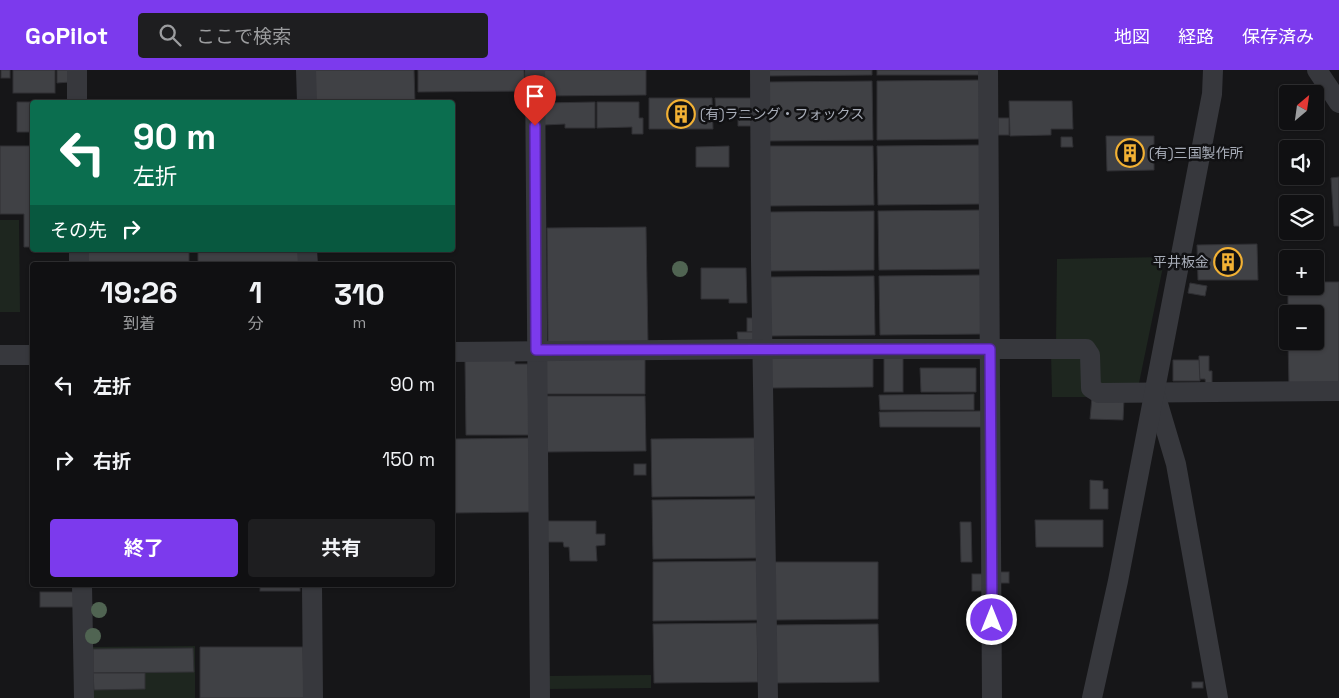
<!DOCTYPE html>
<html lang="ja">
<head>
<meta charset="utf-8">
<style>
	:root { --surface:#101012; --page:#1e1e20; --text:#f1f3f6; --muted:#9c9d9f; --line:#303032; --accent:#7c3aed }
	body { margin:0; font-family:"Space Grotesk","Noto Sans JP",sans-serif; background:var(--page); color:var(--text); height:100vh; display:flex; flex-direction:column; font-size:19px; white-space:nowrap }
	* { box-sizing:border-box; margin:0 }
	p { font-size:16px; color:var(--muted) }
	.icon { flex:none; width:28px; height:28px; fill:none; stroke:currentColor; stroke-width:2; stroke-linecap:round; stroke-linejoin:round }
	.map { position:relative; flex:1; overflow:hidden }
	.drawer { position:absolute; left:30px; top:192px; width:425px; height:325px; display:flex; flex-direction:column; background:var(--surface); border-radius:5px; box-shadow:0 1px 4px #0004,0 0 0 1px var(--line) }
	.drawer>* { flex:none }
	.top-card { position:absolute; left:30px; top:30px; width:425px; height:152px; border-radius:5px; box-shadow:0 1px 4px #0004,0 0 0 1px var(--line); background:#0b6e4f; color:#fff; overflow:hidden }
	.needle { width:32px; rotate:29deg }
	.fabs { position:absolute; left:1279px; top:15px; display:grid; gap:10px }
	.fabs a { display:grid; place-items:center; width:45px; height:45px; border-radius:5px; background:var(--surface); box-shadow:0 1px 4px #0004,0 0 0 1px var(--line); font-size:25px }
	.pin { position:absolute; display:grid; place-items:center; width:42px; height:42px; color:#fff; margin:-51px -21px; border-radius:50% 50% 50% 0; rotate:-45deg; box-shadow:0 0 5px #0007 }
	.pin .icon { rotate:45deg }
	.me { position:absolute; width:55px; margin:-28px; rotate:0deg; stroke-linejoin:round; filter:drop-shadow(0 0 4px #0008) }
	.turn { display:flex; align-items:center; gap:18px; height:105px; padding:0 20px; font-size:22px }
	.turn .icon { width:65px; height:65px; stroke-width:2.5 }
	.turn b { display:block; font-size:35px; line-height:42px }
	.then { display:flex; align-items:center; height:48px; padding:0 20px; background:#0003; gap:10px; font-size:19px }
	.eta { display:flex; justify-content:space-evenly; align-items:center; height:85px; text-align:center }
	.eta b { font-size:30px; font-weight:700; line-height:35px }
	.primary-button { display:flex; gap:10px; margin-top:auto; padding:10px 20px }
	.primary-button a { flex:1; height:58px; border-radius:5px; background:var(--accent); color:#fff; font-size:20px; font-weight:700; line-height:58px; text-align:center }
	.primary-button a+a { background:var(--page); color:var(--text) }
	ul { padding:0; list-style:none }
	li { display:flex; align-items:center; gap:15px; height:75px; padding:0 20px }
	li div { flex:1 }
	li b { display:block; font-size:19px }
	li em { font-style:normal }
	header { display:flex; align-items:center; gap:30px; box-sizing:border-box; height:70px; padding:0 25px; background:var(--accent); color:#fff }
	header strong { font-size:24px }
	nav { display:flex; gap:28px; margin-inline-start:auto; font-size:18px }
	.search { width:350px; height:45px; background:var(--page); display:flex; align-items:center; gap:12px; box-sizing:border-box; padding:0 18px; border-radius:5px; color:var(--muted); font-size:19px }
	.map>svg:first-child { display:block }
	.green { fill:#1e261f }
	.building { fill:#404145; stroke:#303034 }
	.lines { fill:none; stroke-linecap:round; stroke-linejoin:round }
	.minor { stroke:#37383d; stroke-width:20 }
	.tree { fill:#506452 }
	.route-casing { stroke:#51269a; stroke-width:12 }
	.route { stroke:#7c3aed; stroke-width:9 }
	.labels { text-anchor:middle; stroke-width:5; stroke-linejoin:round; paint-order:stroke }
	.poi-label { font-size:14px; fill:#a8adb8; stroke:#111113; text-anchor:start }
</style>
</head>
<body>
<header>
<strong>GoPilot</strong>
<div class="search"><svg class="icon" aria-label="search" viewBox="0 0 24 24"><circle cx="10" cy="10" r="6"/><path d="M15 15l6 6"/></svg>ここで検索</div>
<nav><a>地図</a><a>経路</a><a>保存済み</a></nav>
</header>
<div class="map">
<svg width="1339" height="628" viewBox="0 0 1339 628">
	<rect width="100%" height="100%" fill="#161618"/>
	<!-- green -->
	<g class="green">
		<path d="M0,150H19L20,242H0Z"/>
		<path d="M1165,187L1138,318L1099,317L1095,283L1056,274L1057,189Z"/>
		<path d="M1051,282H1086V327H1052Z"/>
		<path d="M195,576V628H92L91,577Z"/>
		<path d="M651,605V618L547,619V606Z"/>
	</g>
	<!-- building -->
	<g class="building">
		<rect x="1" y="0" width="9" height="8"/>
		<rect x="13" y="0" width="42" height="23"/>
		<path d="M57,0H70V12L57,13Z"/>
		<path d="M313,0H414L415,32H313Z"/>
		<path d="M418,0H524L525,21L418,22Z"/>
		<path d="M540,0H646V25L541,26Z"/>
		<path d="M767,0H872V5L767,6Z"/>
		<rect x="877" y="0" width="105" height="5"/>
		<path d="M982,10L983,69L877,70V11Z"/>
		<path d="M872,11L873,70L768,71L767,12Z"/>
		<path d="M649,28H712L713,59H649Z"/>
		<path d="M715,28H752L753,56H738V43L716,44Z"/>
		<path d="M1009,31H1072L1073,59H1051V65L1010,66Z"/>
		<path d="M17,32H58H32V62H17Z"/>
		<path d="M595,32V58H565V54L544,55V33Z"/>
		<path d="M597,32H639V48H643V64H632V57L597,58Z"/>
		<rect x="998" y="48" width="11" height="17"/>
		<path d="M1106,66H1154V100L1107,101Z"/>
		<path d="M1061,67H1072L1073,77H1061Z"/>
		<path d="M983,75V134L878,135L877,76Z"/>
		<path d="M0,76H32V177H24V144H0Z"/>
		<path d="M729,76V97H696V77Z"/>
		<path d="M768,76H873L874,135L769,136Z"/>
		<path d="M1339,107V156H1334L1331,108Z"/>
		<path d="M983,140L984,199L879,200L878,141Z"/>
		<path d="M874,141V200L769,201V142Z"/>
		<path d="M646,157L648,274L548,275L547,158Z"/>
		<path d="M1257,174L1258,210H1198L1197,175Z"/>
		<rect x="88" y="180" width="101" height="15"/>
		<rect x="198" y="180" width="101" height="15"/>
		<path d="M701,198H746L747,233H729V229H701Z"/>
		<path d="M984,205L985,264L880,265L879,206Z"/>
		<path d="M874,206L875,265L770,266L769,207Z"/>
		<path d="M1315,212H1339V316H1289L1288,271H1315V244H1288V216H1315Z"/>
		<path d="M1190,213L1207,216L1205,226L1188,223Z"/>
		<rect x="747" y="248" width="8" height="14"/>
		<path d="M737,262H755L756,270H738Z"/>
		<path d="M873,284V317L770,318V285Z"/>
		<path d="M1199,286H1209V301H1212V316H1206L1205,309H1199Z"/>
		<path d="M645,287V324H545V288Z"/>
		<rect x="884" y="288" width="19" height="34"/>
		<path d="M515,289V294H528L529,365H466L465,290Z"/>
		<path d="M1173,290H1199L1200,311H1173Z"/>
		<path d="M920,298H976V322H921Z"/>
		<path d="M974,324V340H880L879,325Z"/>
		<path d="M545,326H645L646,381L546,382Z"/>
		<path d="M1092,327L1124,329L1123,350L1090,349Z"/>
		<path d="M982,341V357H880L879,342Z"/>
		<path d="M530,368L531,442L452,443V369Z"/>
		<path d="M755,368L756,426L652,427L651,369Z"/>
		<rect x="634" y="394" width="12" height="11"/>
		<path d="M1090,410L1103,411V419H1108V439H1090Z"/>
		<path d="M757,429V488L653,489L652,430Z"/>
		<path d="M1035,450H1103V477H1036Z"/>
		<path d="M546,451H596V464H605V475L596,476L597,491H570L569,477H564L563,472H546Z"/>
		<path d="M960,452H971L972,492H961Z"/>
		<path d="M757,491L758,550L653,551V492Z"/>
		<path d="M773,492H878V549L774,550Z"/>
		<rect x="998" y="502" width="11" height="11"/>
		<rect x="972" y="504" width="13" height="17"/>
		<rect x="260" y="515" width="40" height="6"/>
		<rect x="40" y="522" width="34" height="15"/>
		<path d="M757,553L758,612L654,613L653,554Z"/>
		<path d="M878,554L879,612L774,613V555Z"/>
		<path d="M200,577H303L304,628H200Z"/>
		<path d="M193,578L194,602L93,603V579Z"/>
		<path d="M93,603H145V619L94,620Z"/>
		<rect x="1192" y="612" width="11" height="6"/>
	</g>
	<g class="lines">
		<!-- minor -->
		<g class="minor">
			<path d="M77,0V32"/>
			<path d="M306,0L307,32"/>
			<path d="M535,0L540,628"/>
			<path d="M760,0L761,191L768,628"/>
			<path d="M988,0L992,628"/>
			<path d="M1317,0L1339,33"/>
			<path d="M79,180V195"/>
			<path d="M307,180L308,195"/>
			<path d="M452,282L763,279H1086L1090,285L1091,318L1099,323L1339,321"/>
			<path d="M0,285H32"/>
			<path d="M1156,327L1176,394L1218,628"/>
			<path d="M82,515L84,628"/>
			<path d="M312,515L313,628"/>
			<path d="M1092,628L1118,511L1212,24L1213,0"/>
		</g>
	</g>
	<!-- trees -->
	<g class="tree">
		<circle cx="680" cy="199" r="8"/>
		<circle cx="99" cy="540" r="8"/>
		<circle cx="93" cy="566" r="8"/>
	</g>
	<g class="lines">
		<defs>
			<path id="route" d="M535,56L536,280L990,279L992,550"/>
		</defs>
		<!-- route casing -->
		<use href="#route" class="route-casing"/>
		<!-- route -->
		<use href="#route" class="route"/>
	</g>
	<!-- icons -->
	<defs>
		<symbol id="building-ring" viewBox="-11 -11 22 22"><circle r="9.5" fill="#111113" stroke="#f2b134" stroke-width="1.5"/><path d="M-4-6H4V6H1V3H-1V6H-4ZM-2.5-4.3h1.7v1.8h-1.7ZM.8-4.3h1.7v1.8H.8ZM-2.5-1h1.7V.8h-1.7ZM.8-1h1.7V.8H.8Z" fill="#f2b134"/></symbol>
	</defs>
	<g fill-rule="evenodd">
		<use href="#building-ring" x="665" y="28" width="32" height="32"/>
		<use href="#building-ring" x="1114" y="67" width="32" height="32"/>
		<use href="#building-ring" x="1212" y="176" width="32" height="32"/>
	</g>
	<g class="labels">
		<!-- poi labels -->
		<g class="poi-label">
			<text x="700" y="49">(有)ラニング・フォックス</text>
			<text x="1149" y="88">(有)三国製作所</text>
			<text x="1209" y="197" text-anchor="end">平井板金</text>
		</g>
	</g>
</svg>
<div class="fabs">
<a><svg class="needle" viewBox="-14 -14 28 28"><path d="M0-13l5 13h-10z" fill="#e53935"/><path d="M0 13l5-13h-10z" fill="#9c9d9f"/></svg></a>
<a><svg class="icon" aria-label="sound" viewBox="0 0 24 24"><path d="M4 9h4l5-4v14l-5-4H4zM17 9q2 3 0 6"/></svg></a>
<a><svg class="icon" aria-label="layers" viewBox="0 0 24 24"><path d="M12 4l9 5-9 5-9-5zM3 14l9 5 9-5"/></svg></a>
<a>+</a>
<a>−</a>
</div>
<div class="pin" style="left:535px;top:56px;background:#d93025"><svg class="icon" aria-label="arrive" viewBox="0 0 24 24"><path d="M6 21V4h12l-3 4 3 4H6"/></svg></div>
<svg class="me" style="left:992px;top:550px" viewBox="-20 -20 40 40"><circle r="17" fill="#7c3aed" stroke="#fff" stroke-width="3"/><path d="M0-11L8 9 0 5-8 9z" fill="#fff"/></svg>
<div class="top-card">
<div class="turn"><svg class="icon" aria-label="left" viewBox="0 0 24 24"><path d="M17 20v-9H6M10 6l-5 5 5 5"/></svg><div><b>90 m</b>左折</div></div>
<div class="then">その先<svg class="icon" aria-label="right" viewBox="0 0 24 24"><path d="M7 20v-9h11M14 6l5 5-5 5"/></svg></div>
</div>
<section class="drawer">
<div class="eta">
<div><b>19:26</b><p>到着</p></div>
<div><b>1</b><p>分</p></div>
<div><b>310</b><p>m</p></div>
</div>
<ul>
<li><svg class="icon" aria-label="left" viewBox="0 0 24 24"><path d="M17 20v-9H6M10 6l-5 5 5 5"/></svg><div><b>左折</b></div><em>90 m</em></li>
<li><svg class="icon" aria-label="right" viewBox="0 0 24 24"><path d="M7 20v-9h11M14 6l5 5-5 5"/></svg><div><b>右折</b></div><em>150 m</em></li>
</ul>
<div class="primary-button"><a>終了</a><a>共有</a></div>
</section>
</div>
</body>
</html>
